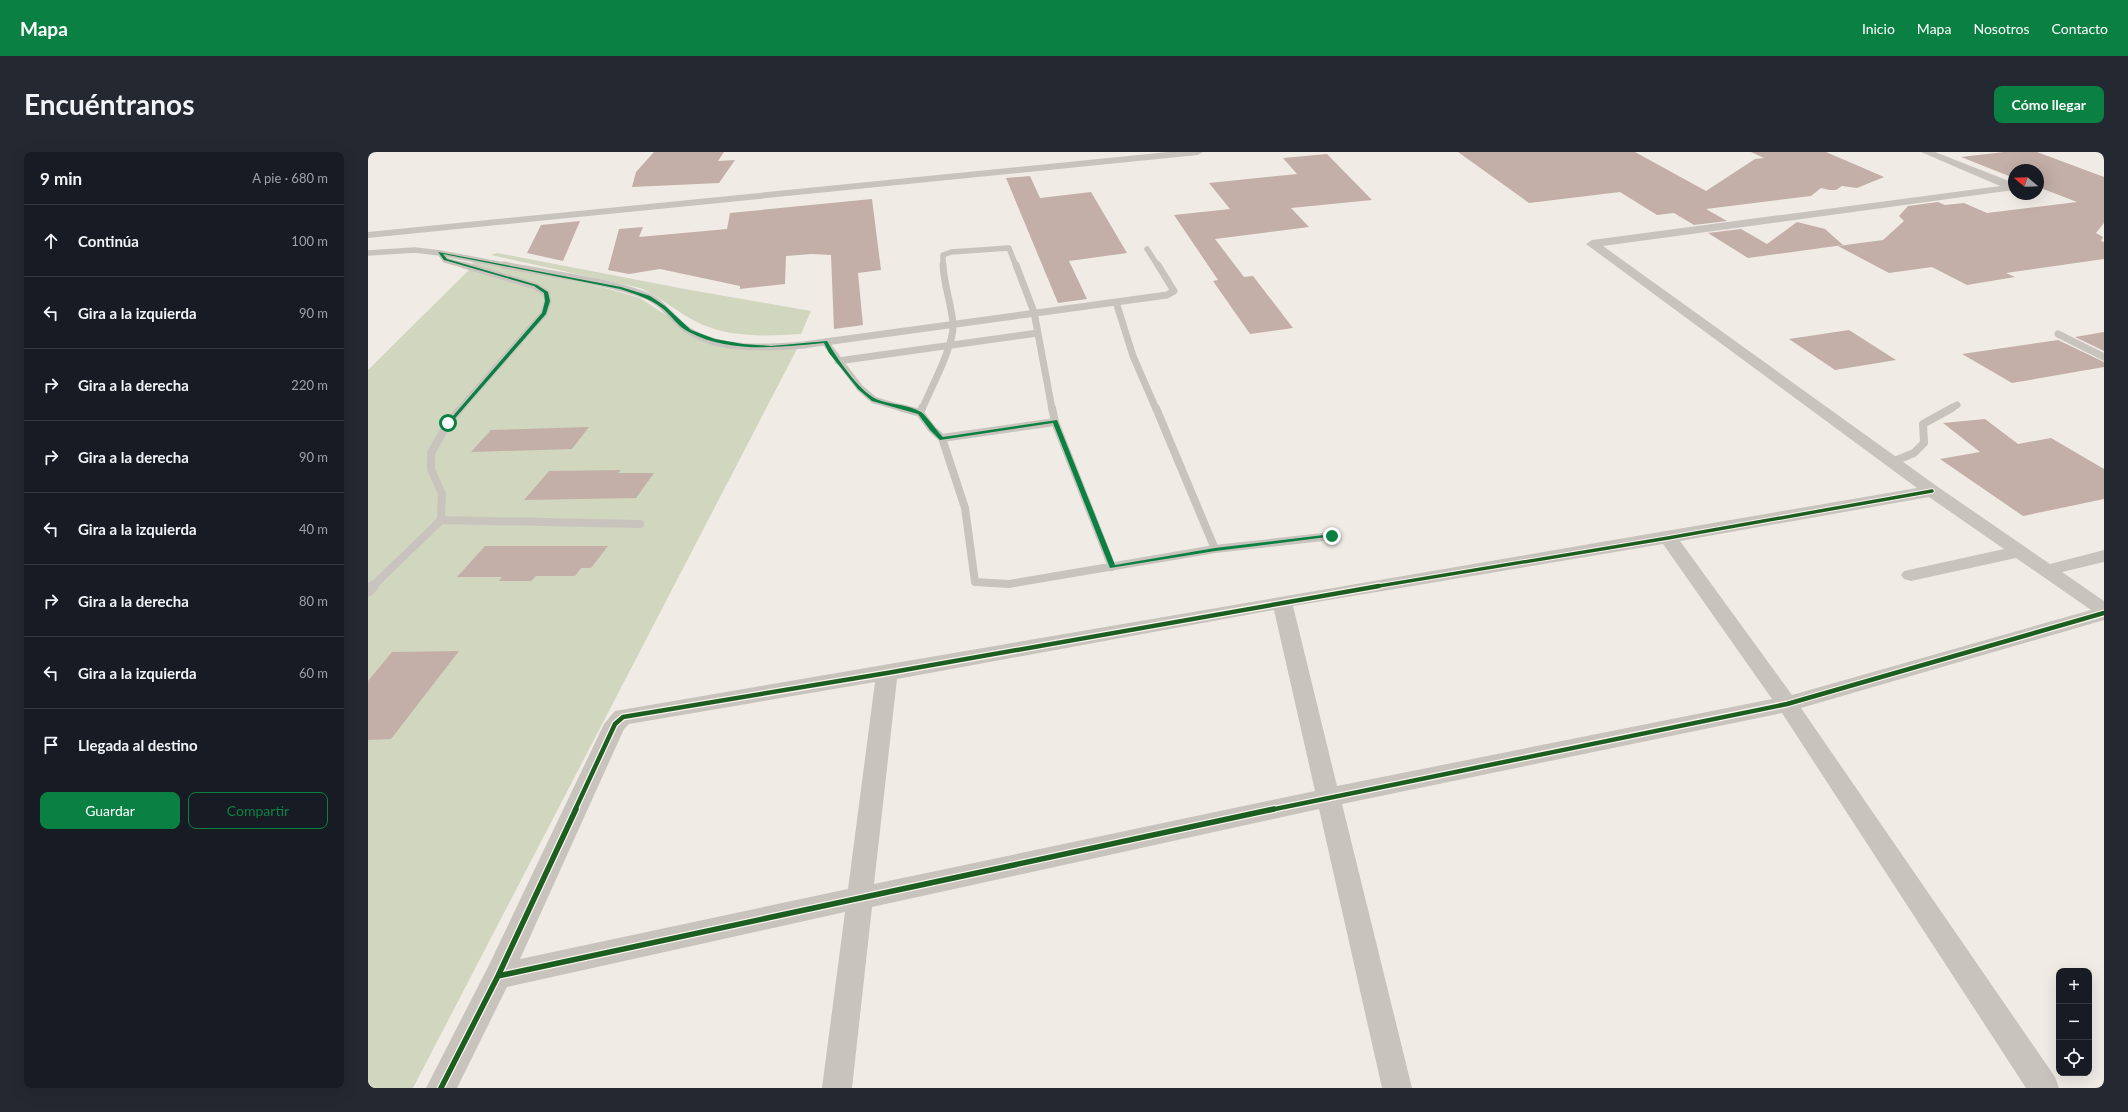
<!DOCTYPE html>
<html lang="es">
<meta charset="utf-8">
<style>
body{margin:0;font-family:Lato,sans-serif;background:#242831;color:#f1f3f6}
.controls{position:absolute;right:12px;bottom:12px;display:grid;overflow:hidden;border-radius:8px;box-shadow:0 4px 16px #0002}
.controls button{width:36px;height:36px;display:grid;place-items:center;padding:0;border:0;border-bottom:1px solid #363941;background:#171b24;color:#f1f3f6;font:20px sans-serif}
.compass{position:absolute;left:1640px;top:12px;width:36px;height:36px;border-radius:50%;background:#171b24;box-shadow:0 4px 16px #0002;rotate:289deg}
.stop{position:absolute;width:12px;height:12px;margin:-9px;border:3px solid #0b8043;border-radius:50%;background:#fff}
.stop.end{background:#0b8043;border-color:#fff;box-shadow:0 1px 4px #0008}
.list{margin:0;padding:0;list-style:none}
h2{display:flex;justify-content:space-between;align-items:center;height:52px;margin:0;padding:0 16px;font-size:17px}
h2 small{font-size:13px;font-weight:400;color:#9ea1a6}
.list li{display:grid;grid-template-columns:26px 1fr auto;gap:12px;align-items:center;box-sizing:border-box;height:72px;padding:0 16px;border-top:1px solid #363941}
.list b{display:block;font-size:15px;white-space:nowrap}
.list em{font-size:13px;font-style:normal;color:#9ea1a6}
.actions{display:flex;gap:8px;padding:12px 16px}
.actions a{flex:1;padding:9px 0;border:1px solid #0b8043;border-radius:8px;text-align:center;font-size:14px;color:#0b8043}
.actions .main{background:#0b8043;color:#fff}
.icon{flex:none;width:22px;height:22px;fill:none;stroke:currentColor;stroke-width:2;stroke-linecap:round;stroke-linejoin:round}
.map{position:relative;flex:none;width:1736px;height:936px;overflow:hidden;border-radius:8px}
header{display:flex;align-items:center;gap:24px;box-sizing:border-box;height:56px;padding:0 20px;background:#0b8043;color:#fff}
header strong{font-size:19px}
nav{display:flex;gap:22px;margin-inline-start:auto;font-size:14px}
.intro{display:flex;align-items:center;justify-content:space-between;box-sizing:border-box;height:96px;padding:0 24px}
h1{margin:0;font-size:28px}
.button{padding:10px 18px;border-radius:8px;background:#0b8043;color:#fff;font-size:14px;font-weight:700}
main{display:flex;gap:24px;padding:0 24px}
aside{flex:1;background:#171b24;border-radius:8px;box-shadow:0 4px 16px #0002}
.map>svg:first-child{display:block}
</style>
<header>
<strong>Mapa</strong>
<nav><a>Inicio</a><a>Mapa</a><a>Nosotros</a><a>Contacto</a></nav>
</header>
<div class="intro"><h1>Encuéntranos</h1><a class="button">Cómo llegar</a></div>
<main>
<aside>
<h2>9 min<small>A pie · 680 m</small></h2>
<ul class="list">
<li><svg class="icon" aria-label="ahead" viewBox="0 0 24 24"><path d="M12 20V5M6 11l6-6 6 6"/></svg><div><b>Continúa</b></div><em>100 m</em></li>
<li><svg class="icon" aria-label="left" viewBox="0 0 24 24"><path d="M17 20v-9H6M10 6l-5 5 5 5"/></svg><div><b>Gira a la izquierda</b></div><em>90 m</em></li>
<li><svg class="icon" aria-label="right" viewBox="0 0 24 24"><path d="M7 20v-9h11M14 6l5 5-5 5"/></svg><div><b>Gira a la derecha</b></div><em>220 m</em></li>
<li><svg class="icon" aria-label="right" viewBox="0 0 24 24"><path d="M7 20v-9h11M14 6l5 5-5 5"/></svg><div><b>Gira a la derecha</b></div><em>90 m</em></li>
<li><svg class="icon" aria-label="left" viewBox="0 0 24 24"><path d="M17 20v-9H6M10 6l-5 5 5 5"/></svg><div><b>Gira a la izquierda</b></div><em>40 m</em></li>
<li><svg class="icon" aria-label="right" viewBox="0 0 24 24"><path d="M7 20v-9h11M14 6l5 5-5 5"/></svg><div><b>Gira a la derecha</b></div><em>80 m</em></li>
<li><svg class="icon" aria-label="left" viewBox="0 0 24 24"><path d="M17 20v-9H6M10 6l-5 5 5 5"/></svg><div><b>Gira a la izquierda</b></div><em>60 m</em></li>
<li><svg class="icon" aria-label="arrive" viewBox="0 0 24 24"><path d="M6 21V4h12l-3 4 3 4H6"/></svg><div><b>Llegada al destino</b></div></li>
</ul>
<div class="actions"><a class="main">Guardar</a><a>Compartir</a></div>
</aside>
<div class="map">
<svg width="1736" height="936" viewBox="0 0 1736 936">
<rect width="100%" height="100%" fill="#f0ebe5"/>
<path fill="#d1d6bf" d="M129 101 322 138 443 159 433 182C400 184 364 186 333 172 311 162 293 145 272 136L123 103Z
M105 107 230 134 272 146 336 188 429 197 45 936H0V218L104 115Z"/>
<path fill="#c3afa7" d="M286 0H356L350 9 367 8 351 31 264 35 268 20Z
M1090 0H1267L1338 39 1387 7 1396 6 1383 0H1458L1516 25 1489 36 1474 34 1468 38H1462L1453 36 1443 44 1338 57 1359 69 1326 73 1306 61 1289 63 1252 40 1161 51Z
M1636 0H1669L1736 25V71L1728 81 1735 85 1733 89 1736 90V107L1638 121 1647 125 1599 133 1564 115 1521 121 1470 94 1515 88 1536 69 1531 64 1540 54 1570 50 1577 53 1596 51 1619 61 1709 50 1670 35V18H1646V26L1593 5Z
M959 2 1004 48 923 56 941 75 847 87 876 125 885 124 925 176 882 182 845 129 850 128 806 63 862 57 841 31 929 22 915 6Z
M662 24 672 46 723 40 759 101 701 109 719 147 690 151 638 26Z
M504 47 513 118 490 121 495 173 466 177 463 103 444 102 418 104 417 132 372 137V134L292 117 261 122 240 118 251 77 275 75 271 85 359 77 362 61Z
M212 69 195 109 159 101 173 73Z
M1429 70 1457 77 1475 93 1380 106 1340 81 1373 77 1399 92Z
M1481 178 1528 208 1467 218 1421 187Z
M1736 180V199L1707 185Z
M1690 188 1736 210V215L1644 231 1594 202Z
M1617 267 1650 292 1683 286 1736 317V347L1655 364 1572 307 1612 300 1575 271Z
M221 275 204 297 103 300 123 278Z
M253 318 250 321H286L268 346 156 348 181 319Z
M117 394H240L223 416H213L207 424H168L163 429H131L134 425H89Z
M91 499 23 587 0 588V529L24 500Z"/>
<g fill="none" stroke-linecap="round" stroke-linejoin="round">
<path stroke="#c9c3be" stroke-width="5.5" d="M779 97 790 114
M0 101 47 98 72 101 77 108 99 114
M72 101 141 114
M575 114V103L583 100 641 96 648 114"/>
<path stroke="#c9c3be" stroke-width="7" d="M136 113C180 122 235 128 276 143 295 149 305 169 321 179 353 199 400 196 435 193L799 143 806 139 790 113
M648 113 666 160 684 257
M748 150 765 204 788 257
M1690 182 1736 205
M457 190 492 236 506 248 537 257
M470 209 670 181
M92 257 176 161 180 149 178 141 167 134 96 113
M554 257C563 236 587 192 585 171 583 151 576 133 575 113
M1582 257 1589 253"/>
<path stroke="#c9c3be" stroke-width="8" d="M534 256 552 261 564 277 574 286 597 356 607 430 641 432 847 397 964 384
M684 256 687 270 744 415
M788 256 847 397
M552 261 554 256
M574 286 687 270
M1524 310 1546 301 1556 291 1555 272 1584 256
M73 368 272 372
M4 435 73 368 74 342 63 317V301L80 271 93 256"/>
<path stroke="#c9c3be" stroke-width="11" d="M0 439 5 434"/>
<path fill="#c9c3be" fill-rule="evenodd" d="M800 0H835L830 3 0 86V80Z
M1553 0H1567L1646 31V38L1235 94 1570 335 1682 412 1736 398V410L1694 420 1736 449V468L1433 556 1687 925 1691 936H1658L1414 561 974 652 1044 936H1014L951 657 504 755 484 936H454L477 760 139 835 89 936H58L120 815 236 572 247 559 1549 336 1218 92 1224 88 1632 34ZM1561 345 1636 397 1536 419 1533 423 1536 427 1543 429 1648 406 1723 458 1424 543 1312 389ZM1295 392 1404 547 969 634 925 454ZM906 458 947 639 506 732 529 527ZM507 530 480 737 152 807 256 577 261 572Z"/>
<defs>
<path id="cycleway-far2" d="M1005 435 1300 386 1564 339"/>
<path id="cycleway-far1" d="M207 658 247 572 255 565 519 521 1011 434
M902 658 1419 552 1736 461"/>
<path id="cycleway" d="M130 824 906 657
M73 936 130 824 208 657"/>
</defs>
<use href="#cycleway-far2" stroke="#fbf5ee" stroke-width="5.5"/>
<use href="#cycleway-far1" stroke="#fbf5ee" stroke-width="7"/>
<use href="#cycleway" stroke="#fbf5ee" stroke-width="8"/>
<use href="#cycleway-far2" stroke="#1b5e20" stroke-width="3.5"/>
<use href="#cycleway-far1" stroke="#1b5e20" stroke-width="4.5"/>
<use href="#cycleway" stroke="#1b5e20" stroke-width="5.5"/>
</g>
<path fill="#0b8043" d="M70 100 253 135 282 144 297 154 323 178 347 187 375 192 403 194 459 189C469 206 490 238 508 247 522 253 540 252 553 260 557 262 569 279 575 285L689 268 747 413 847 396 964 382 967 384 847 399 742 416 685 271 572 288 562 278 550 262 504 249 490 237 461 201 456 191C412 195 362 202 321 180 310 175 303 163 294 156 281 146 267 142 252 137L75 102 79 107 169 133 180 140 182 149 178 162 82 272H78L174 161 177 149 176 141 166 134 76 108Z"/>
</svg>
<div class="controls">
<button>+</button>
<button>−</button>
<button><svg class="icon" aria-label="locate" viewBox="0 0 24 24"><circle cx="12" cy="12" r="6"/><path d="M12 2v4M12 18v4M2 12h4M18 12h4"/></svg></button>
</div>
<svg class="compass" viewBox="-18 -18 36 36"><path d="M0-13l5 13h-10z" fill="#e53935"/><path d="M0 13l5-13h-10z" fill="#9ea1a6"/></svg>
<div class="stop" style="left:80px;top:271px"></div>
<div class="stop end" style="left:964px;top:384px"></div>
</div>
</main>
